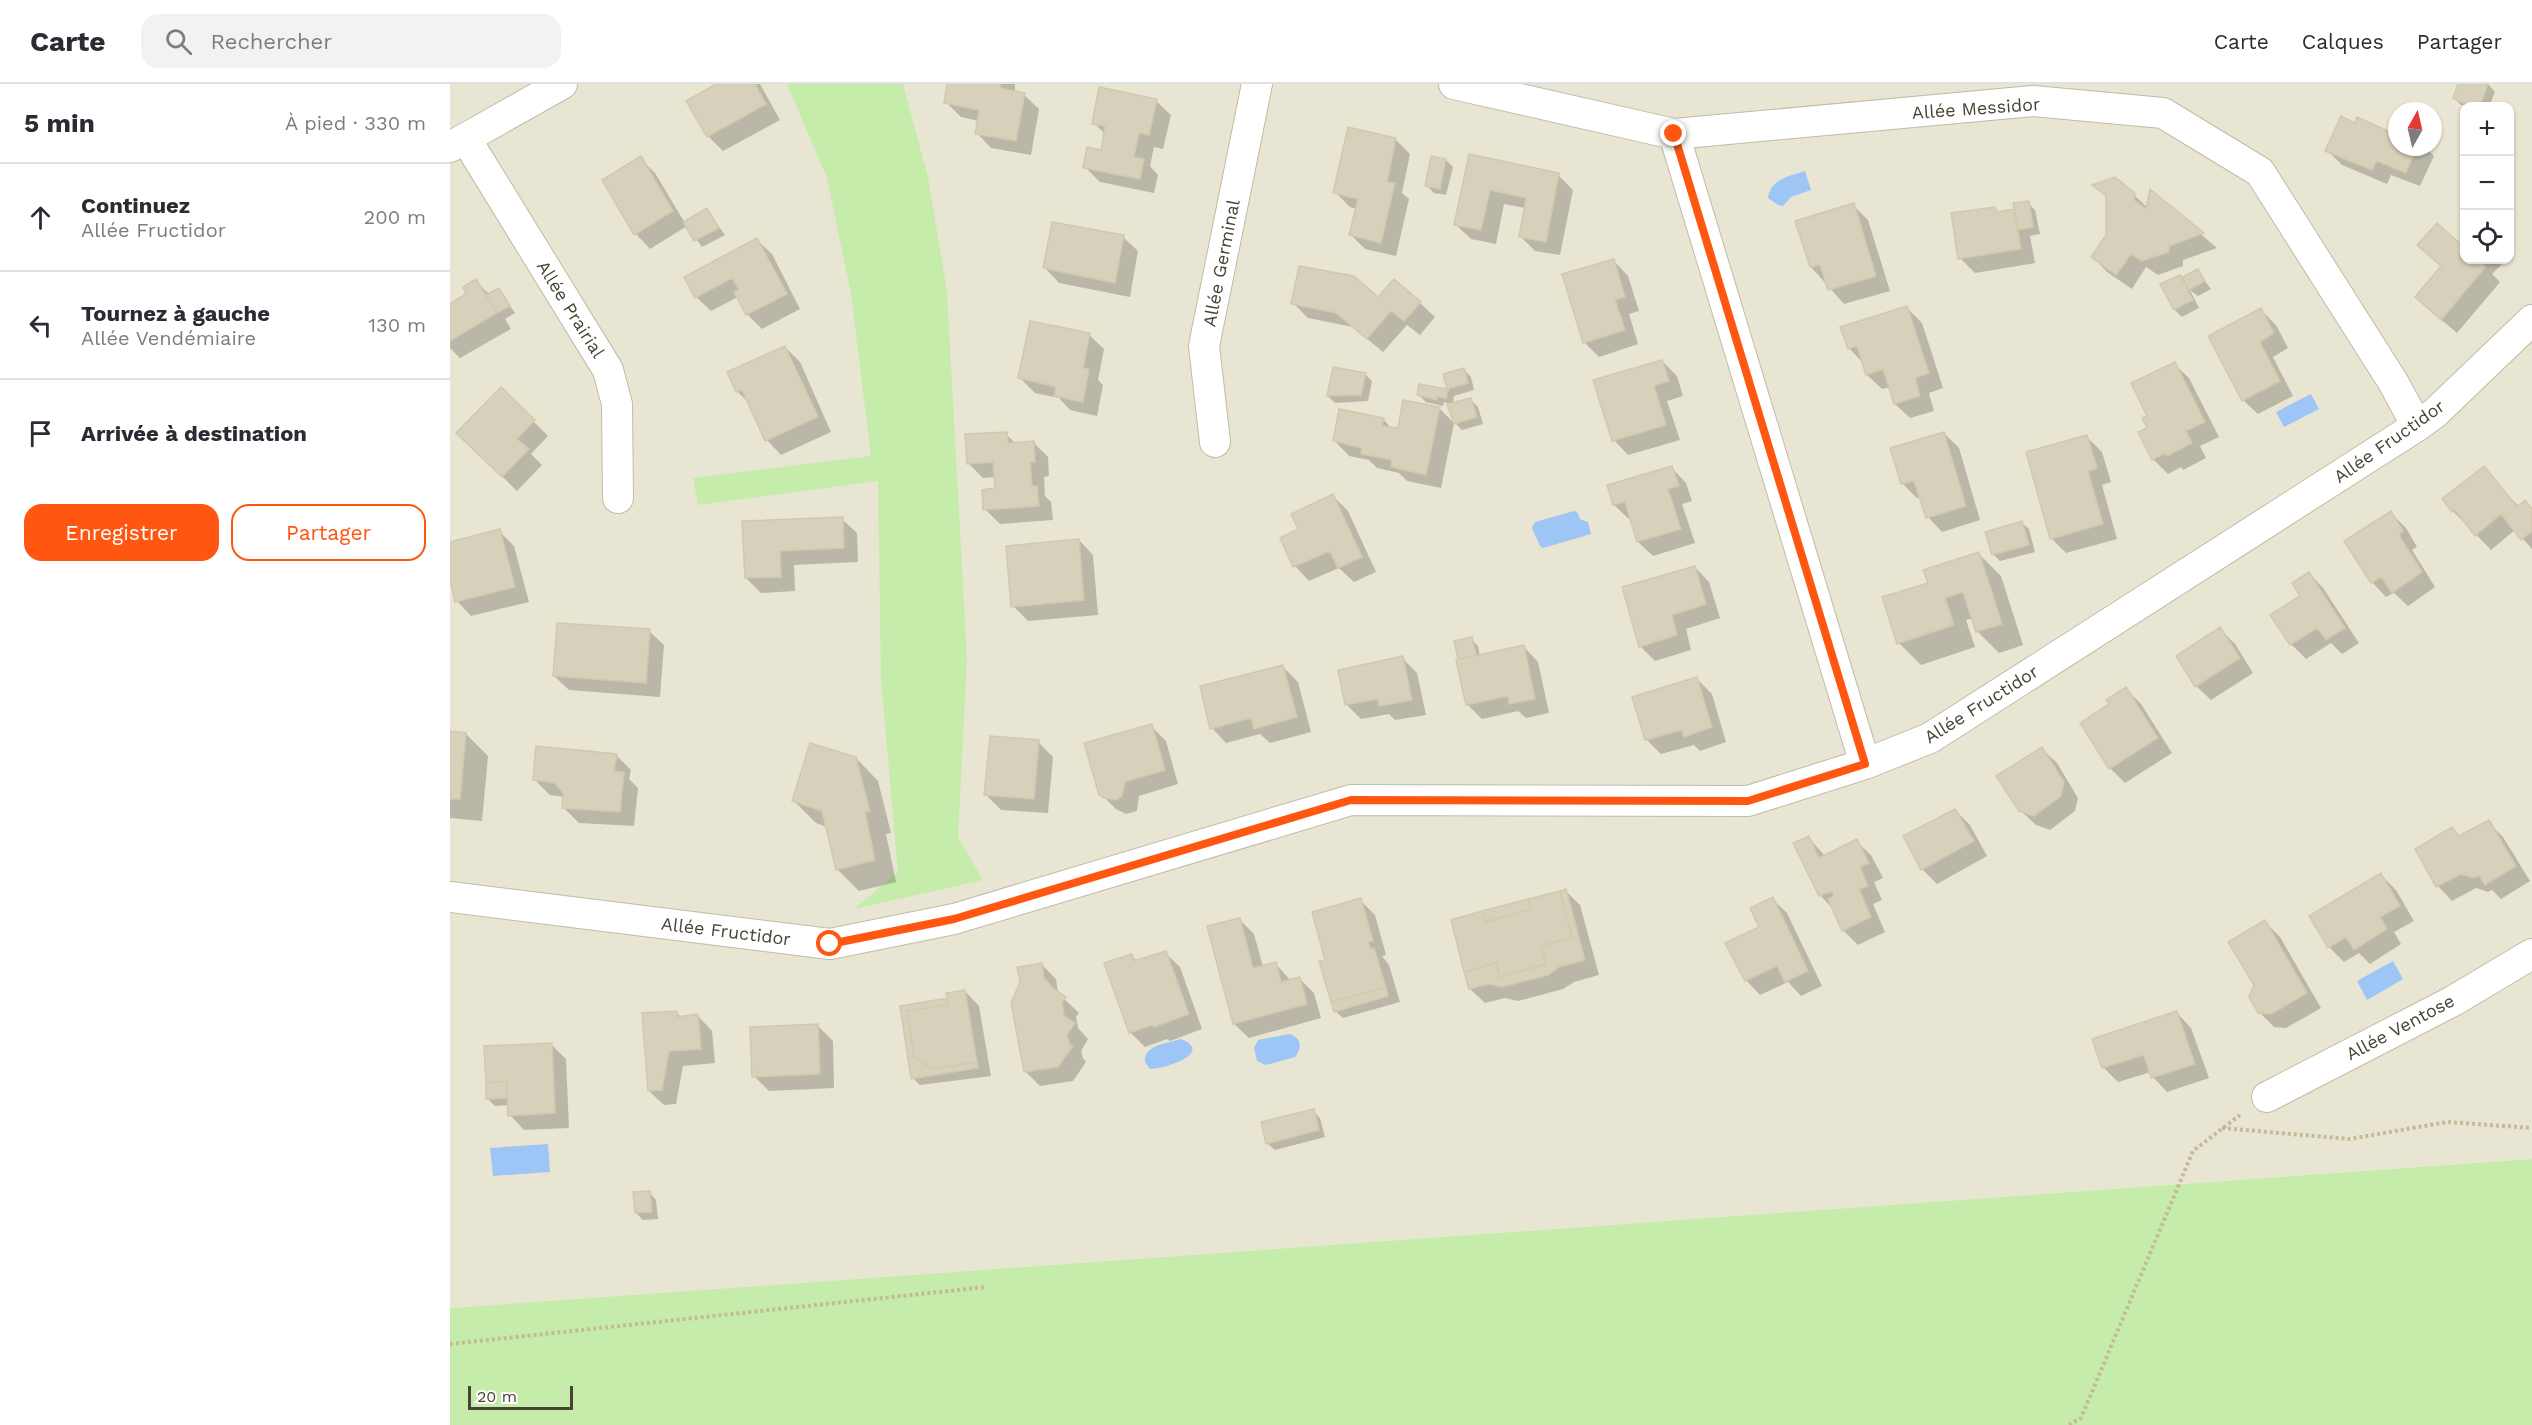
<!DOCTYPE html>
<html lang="fr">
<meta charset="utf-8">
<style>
body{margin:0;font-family:"Work Sans",sans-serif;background:#f2f2f3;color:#2b2b33}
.controls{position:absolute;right:18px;top:18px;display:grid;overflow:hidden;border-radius:12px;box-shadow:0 2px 4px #0004}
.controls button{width:54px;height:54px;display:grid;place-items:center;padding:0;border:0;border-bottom:2px solid #e1e1e2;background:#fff;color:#2b2b33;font:30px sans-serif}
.compass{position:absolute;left:1938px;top:18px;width:54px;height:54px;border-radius:50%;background:#fff;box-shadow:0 2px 4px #0004;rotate:8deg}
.scale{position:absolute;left:18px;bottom:15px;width:105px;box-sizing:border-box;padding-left:6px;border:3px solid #484334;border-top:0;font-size:16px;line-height:21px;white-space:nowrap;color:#484334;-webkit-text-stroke:4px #fff;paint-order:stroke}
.stop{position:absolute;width:18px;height:18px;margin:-14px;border:4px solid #ff5712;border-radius:50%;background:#fff}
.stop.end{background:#ff5712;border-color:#fff;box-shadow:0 2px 6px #0008}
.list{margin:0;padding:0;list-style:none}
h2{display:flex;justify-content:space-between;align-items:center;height:78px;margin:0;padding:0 24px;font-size:26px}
h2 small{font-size:20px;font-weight:400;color:#7c7c81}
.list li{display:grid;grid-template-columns:39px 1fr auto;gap:18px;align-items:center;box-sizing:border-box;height:108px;padding:0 24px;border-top:2px solid #e1e1e2}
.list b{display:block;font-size:22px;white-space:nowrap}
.list p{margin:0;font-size:20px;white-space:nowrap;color:#7c7c81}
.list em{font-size:20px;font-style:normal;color:#7c7c81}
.actions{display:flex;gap:12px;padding:18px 24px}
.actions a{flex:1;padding:14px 0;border:2px solid #ff5712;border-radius:18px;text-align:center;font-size:21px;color:#ff5712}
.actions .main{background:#ff5712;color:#fff}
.icon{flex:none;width:33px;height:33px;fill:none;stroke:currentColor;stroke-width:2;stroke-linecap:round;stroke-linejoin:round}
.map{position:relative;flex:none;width:2082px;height:1341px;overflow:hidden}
header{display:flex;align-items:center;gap:36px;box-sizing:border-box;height:84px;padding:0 30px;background:#fff;border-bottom:2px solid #e1e1e2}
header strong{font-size:28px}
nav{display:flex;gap:33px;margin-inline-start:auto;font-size:21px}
.search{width:420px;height:54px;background:#f2f2f3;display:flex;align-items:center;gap:15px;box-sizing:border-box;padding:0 21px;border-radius:18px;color:#7c7c81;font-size:22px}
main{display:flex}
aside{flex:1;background:#fff}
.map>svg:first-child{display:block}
</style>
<header>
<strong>Carte</strong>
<div class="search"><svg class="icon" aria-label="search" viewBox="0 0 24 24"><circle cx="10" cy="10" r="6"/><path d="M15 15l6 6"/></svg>Rechercher</div>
<nav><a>Carte</a><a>Calques</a><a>Partager</a></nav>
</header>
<main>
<aside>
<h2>5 min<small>À pied · 330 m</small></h2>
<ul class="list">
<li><svg class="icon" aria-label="ahead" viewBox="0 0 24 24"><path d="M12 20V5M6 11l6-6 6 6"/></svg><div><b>Continuez</b><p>Allée Fructidor</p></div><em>200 m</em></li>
<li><svg class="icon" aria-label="left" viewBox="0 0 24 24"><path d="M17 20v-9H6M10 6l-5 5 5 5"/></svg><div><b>Tournez à gauche</b><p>Allée Vendémiaire</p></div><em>130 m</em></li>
<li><svg class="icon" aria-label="arrive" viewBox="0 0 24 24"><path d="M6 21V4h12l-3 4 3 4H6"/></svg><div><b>Arrivée à destination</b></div></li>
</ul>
<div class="actions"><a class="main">Enregistrer</a><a>Partager</a></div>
</aside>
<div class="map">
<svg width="2082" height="1341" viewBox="0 0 2082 1341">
<rect width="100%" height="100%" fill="#f4f2e6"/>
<path fill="#e9e5d3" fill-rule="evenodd" d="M0 0H2082V1075L0 1224ZM2014 22H2060V176H2014ZM1947 27H1983V63H1947Z"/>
<path fill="#c5ecab" d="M337 0H453L478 93 497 207 517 575 508 753 533 796 404 825 448 788 431 596 428 397 248 421 243 394 421 372 401 210 377 94Z
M2082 1075V1341H0V1224Z"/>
<path fill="#9dc5f6" d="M1355 87 1361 106 1341 113 1333 122 1328 121 1318 114C1320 95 1340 92 1355 87Z
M1861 310 1869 325 1834 343 1826 328Z
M1124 427 1127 428 1130 435 1138 438 1141 450 1093 464 1090 462 1082 444 1085 438Z
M1943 877 1953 895 1917 916 1907 897Z
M839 950C851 953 853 963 845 973L816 981 807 977 804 964 808 956Z
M731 955C765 969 714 985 700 985L695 978C693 961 718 959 731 955Z
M98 1060 100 1088 43 1092 40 1064Z"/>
<path fill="#0003" d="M269 0H310L330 36 273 67 258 52Z
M499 0H565V9L574 11 589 25 581 71 541 64 527 49 529 37 511 33 496 18Z
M2010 0H2038L2045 8 2039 22 2011 21 2004 14Z
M706 17 721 31 713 65 704 63 700 82 708 91 704 109 650 98 635 83 652 68 655 50 644 39Z
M1906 41 1947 53V63H1975L1984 72 1970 102 1941 91 1937 100 1892 81 1877 66Z
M900 45 946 56 960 70 952 109 959 115 946 172 915 165 901 151 907 125 900 123 885 108Z
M1021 72 1108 91 1123 106 1110 171 1085 167 1070 152 1076 124 1054 120 1046 160 1021 155 1006 141Z
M190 74 205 89 235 139 257 126 275 151 252 163 237 142 200 165 186 150 154 97Z
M996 76 1003 83 996 111 984 109 977 102Z
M1645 102 1684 111 1698 124 1701 108 1767 164 1733 176V182L1708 191 1696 183 1682 205 1657 188 1643 173 1657 152 1658 115Z
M1578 119 1585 126 1590 150 1580 152 1585 179 1525 189 1510 174 1545 124 1549 129 1566 126Z
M1403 121 1418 136 1440 207 1394 220 1361 183Z
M1987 142 2014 165V176L2055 177 2042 190 2050 198 2007 249 1982 228 1992 183Z
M673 153 688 167 680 213 609 199 595 184Z
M307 156 322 170 350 225 312 245 297 230 288 213 261 227 246 213Z
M1164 177 1178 192 1189 227 1179 230 1188 260 1149 273 1134 258Z
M1747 187 1761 205 1748 212 1740 206 1749 224 1732 233 1725 226 1713 201Z
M26 197 40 211 49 206 65 229 55 235 61 245 10 274 0 264V222L18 210Z
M928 215 970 219 985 233 970 251 957 241 933 268 903 243 858 234 843 219Z
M1457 224 1472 239 1493 304 1479 309 1484 327 1460 334 1445 320 1440 303 1432 305 1417 291 1414 280 1399 264Z
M1811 226 1826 241 1838 264 1823 273 1843 312 1808 330 1793 316Z
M639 251 654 265 648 296 653 301 647 332 620 326 609 314 585 309 570 294Z
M335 263 350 278 381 348 331 371 317 356 300 320 287 307Z
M1212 277 1227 292 1233 312 1217 317 1230 356 1178 371 1164 356Z
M1724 280 1739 294 1769 353 1750 362 1756 374 1733 386 1731 383 1718 390 1703 375 1699 333Z
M884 285 915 290 922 297 918 317 885 319 878 312Z
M1014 286 1021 293 1024 306 1004 312 1003 320 1021 316 1028 323 1033 340 1012 346 1005 339 999 319 994 318 993 322 976 318 969 311 971 301 999 307 995 291Z
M51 305 98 352 81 370 92 381 67 407 8 349Z
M989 324 1004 339 991 404 957 397 949 389 927 384 919 376 899 372 885 357 933 335 942 345 949 346Z
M1494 349 1509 364 1530 436 1492 448 1478 433 1471 413 1467 414 1452 399Z
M556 350 566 360 583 358 598 373 599 392 594 393 595 412 601 418 603 436 550 440 535 425 546 406V393L533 394 518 379Z
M1637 353 1652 368 1661 398 1652 401 1667 455 1616 469 1602 455Z
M1222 384 1236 399 1242 417 1232 420 1245 459 1203 472 1188 458 1182 435H1179L1164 421Z
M2034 384 2069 423 2082 425V465L2065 446 2041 466 2003 427Z
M883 412 898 427 926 488 904 498 889 484 859 497 845 482 850 445Z
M1941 429 1956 444 1967 463 1962 466 1985 503 1958 522 1944 509 1936 513 1922 498Z
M392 435 407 449 408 478 344 481 345 507 311 509 296 494 294 438Z
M1571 438 1579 445 1585 468 1550 477 1543 470Z
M49 447 64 462 79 518 21 532 7 517 0 490V459Z
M629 456 643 471 648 531 578 537 563 522Z
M1529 470 1551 492 1573 561 1549 569 1527 547 1523 534 1516 536 1525 563 1471 581 1449 559 1480 500Z
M1245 483 1259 498 1270 534 1236 545 1241 566 1205 577 1190 562Z
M1859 489 1873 504 1909 559 1892 570 1881 559 1856 575 1841 560 1822 532 1852 512Z
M1770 545 1785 560 1803 589 1761 616 1746 602Z
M199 547 214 561 210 613 119 606 104 592Z
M1021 555 1028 562 1030 572 1074 563 1088 578 1099 629 1076 634 1068 627 1032 635 1017 620 1006 558Z
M952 574 967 589 976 631 945 636 939 630 911 635 896 620Z
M833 583 848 598 861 648 820 659 810 650 776 659 762 644Z
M1247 595 1262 610 1276 658 1250 667 1244 661 1211 670 1196 655Z
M1676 605 1691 620 1722 669 1675 699 1660 684Z
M701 642 716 657 728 700 689 712 687 727 676 730 666 725 651 710Z
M0 649 16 650 38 672 32 737 0 734Z
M588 658 603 673 598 729 551 726 536 711Z
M1592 665 1607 679 1628 714 1625 727 1600 746 1586 741 1570 726Z
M166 671 181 686 179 695 188 704 184 742 129 739 114 724V713L100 711 85 696Z
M406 674 428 697 441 749 436 750 446 798 409 807 387 785 377 743 366 739 344 717Z
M1505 726 1520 741 1537 772 1487 800 1472 785 1455 753Z
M2038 738 2053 753 2080 797 2051 815 2042 806 2038 808 2026 804 2002 817 1988 802 1967 766 2002 745 2010 753Z
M1358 753 1375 772 1406 757 1421 771 1433 794 1424 798 1432 816 1423 820 1435 848 1408 861 1393 846 1384 826 1370 811Z
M1931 791 1946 806 1964 837 1944 848 1951 860 1920 880 1909 869 1894 878 1879 863Z
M1116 807 1130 821 1149 891 1124 898 1113 905 1068 917 1055 914 1035 919 1020 905Z
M1322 815 1337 829 1372 902 1351 912 1338 898 1310 911 1296 896Z
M910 816 925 831 936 871 932 872 939 881 950 918 893 934 885 927 877 877Z
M789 835 804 850 813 883 825 879 841 897 849 894 864 909 871 934 799 954 784 940Z
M1815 838 1830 853 1871 924 1836 944 1824 943 1809 928 1805 901Z
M715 869 730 883 752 945 720 957 717 955 695 963 680 948 681 871 688 878Z
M591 880 606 895 608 909 629 929 626 933 628 944 638 955 631 967 633 974 636 978 623 997 590 1002 575 987Z
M515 907 529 922 541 992 470 1001 463 994 498 915Z
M226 928 232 934 248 932 262 947 265 979 233 982 226 1020 214 1021 199 1007Z
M1727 929 1741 944 1759 994 1717 1008 1703 993 1701 988 1668 998 1654 984 1644 956Z
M368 942 383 957 384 1004 319 1007 304 992Z
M101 960 116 975 119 1044 74 1046 60 1031 59 1021 45 1022 38 1015 36 963Z
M863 1027 870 1034 875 1053 825 1066 817 1059Z
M199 1108 206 1116 208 1135 193 1136 186 1129Z"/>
<path fill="#d7d0ba" stroke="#d2c9ad" stroke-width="1.5" d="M266 0H305L316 20 257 53 236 17Z
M497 0H550V4L575 9 566 57 525 50 529 26 494 19Z
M2008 0H2038L2030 22H2020L2003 14Z
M649 3 707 15 699 51 689 49 684 73 694 75 690 95 633 84 637 63 651 66 655 42 642 40Z
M1891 32 1905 39 1907 33 1947 51V63H1967L1956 89 1927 77 1922 86 1875 67Z
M898 43 946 54 937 98 945 99 931 159 899 151 908 115 883 109Z
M1019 70 1109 89 1096 158 1069 153 1076 114 1040 106 1031 146 1004 141Z
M191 72 223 127 184 151 152 96Z
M981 72 996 75 990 105 975 102Z
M1665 93 1685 109 1684 116 1696 125 1700 105 1754 149 1719 162V168L1692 177 1681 170 1666 191 1641 173 1656 151V112L1642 101Z
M1579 117 1583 143 1568 146 1563 119Z
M1404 119 1426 192 1378 206 1370 181 1360 183 1345 137Z
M1545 123 1546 128 1564 125 1571 165 1508 175 1501 129Z
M257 124 269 144 244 157 233 138Z
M602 138 674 151 665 199 593 184Z
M1987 139 2014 163V176H2029L2036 182 1991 236 1965 213 1991 182 1967 161Z
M307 154 337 210 296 231 284 208 289 206 282 194 245 214 234 193Z
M1164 175 1175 213 1165 216 1175 246 1133 259 1112 190Z
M849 182 904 192 928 213 944 195 971 218 954 237 941 227 917 255 886 229 841 220Z
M1748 185 1755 197 1739 206 1732 193Z
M1730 191 1743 216 1724 226 1710 200Z
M26 195 47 229 0 257V220L16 210 13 203Z
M49 204 60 222 47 229 36 211Z
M1457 222 1479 289 1465 294 1470 312 1444 320 1433 285 1416 291 1407 262 1398 265 1390 243Z
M1811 224 1824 249 1810 258 1830 297 1792 317 1758 252Z
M580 237 640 249 633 284 639 285 633 318 604 312 606 303 568 294Z
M335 262 368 333 315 357 292 306 286 308 277 288Z
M1212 276 1219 297 1204 302 1216 341 1162 357 1143 296Z
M1725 278 1755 338 1736 347 1742 359 1717 372 1715 369 1702 376 1688 348 1697 344 1692 334 1697 332 1681 299Z
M883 283 916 289 911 311 877 312Z
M1014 284 1018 299 997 305 993 290Z
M969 300 998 305 996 315 987 312V316L967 311Z
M51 303 85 336 67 355 79 365 52 393 6 349Z
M1021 314 1027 333 1004 340 997 320Z
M953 316 990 323 976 391 941 383 942 376 911 370 912 364 883 357 889 325 934 334 932 342 948 344Z
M557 348 558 359 584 357 585 378H580L582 402H587L589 422 533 426 532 406 545 404 543 378 517 380 515 350Z
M1494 348 1516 422 1476 434 1464 397 1451 400 1440 364Z
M1637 351 1647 384 1638 387 1653 440 1600 455 1576 368Z
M1222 382 1229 402 1218 405 1231 445 1187 458 1175 418 1163 421 1157 401Z
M2034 382 2067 423 2075 416 2082 425V447L2071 456 2051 430 2025 452 2005 426 2002 428 1992 415Z
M883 410 912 473 888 484 880 467 843 483 830 454 848 445 841 430Z
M1941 427 1953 447 1949 451 1972 488 1942 509 1931 493 1921 499 1894 457Z
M393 433 394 464 330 467 331 493 295 494 292 437Z
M1572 437 1579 461 1542 471 1535 448Z
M50 445 65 503 5 518 0 496V458Z
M629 455 634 516 561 523 556 462Z
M1529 468 1552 540 1526 548 1513 508 1495 514 1504 541 1447 560 1432 513 1478 499 1473 486Z
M1245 482 1256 520 1222 531 1227 551 1189 563 1172 503Z
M1859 488 1895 544 1876 556 1867 544 1840 561 1820 531 1850 512 1842 499Z
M107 539 200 545 196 599 103 592Z
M1770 543 1790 574 1745 603 1726 572Z
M1022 553 1026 571 1008 575 1004 557Z
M1074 561 1085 615 1059 620 1058 612 1016 621 1006 576Z
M953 572 962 616 929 622 928 615 895 621 888 586Z
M833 581 847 633 804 645 801 634 760 645 750 602Z
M1247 593 1262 643 1234 653 1232 646 1195 656 1182 613Z
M1676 603 1708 654 1659 685 1630 639 1659 620 1656 616Z
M702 640 715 686 675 698 672 712 667 716 654 714 649 711 634 659Z
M0 647 16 649 10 715H0Z
M540 652 589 656 584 715 534 711Z
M360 659 406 673 420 728H415L425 776 386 786 372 727 342 717Z
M86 662 167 670 164 687 174 688 170 728 112 724 113 709 105 699 83 696Z
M1592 663 1614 698 1611 712 1584 732 1569 727 1546 692Z
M1505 725 1524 757 1471 786 1453 752Z
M2039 736 2066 782 2035 801 2029 791 2023 794 2011 790 1986 803 1965 765 2002 743 2009 752Z
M1359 752 1369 774 1407 755 1419 779 1410 783 1418 802 1409 805 1421 833 1392 847 1378 815 1384 812 1382 807 1369 812 1343 759Z
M1931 789 1950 822 1930 833 1937 845 1904 866 1896 853 1878 864 1859 832Z
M1116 805 1135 876 1109 883 1098 891 1052 903 1039 900 1019 905 1014 888 1046 879 1050 893 1096 880 1091 862 1122 853 1110 807Z
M1110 807 1122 853 1091 862 1096 880 1050 893 1046 879 1014 888 1001 836 1032 827 1035 838 1081 825 1078 815Z
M1323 813 1358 887 1335 898 1327 882 1295 897 1275 859 1309 843 1300 824Z
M911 814 923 857 918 858 921 865 924 864 936 903 881 918 869 877 875 876 862 828Z
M1078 815 1081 825 1035 838 1032 827Z
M790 834 803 884 826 878 831 898 850 893 857 920 783 940 757 842Z
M1815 836 1857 909 1821 930 1808 929 1799 913 1804 901 1778 858Z
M716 867 739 930 704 943 702 941 679 949 654 879 682 870 684 877Z
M592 879 594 893 603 904 616 913 612 918 614 932 625 939 617 951 619 959 623 962 608 983 574 988 561 919 570 898 567 883Z
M936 903 938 912 884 928 881 918Z
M515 906 527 978 482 985 464 972 457 927 498 921 496 909Z
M497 914 498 921 457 927 464 972 482 985 527 978 528 984 461 995 450 922Z
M227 927V933L248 930 251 965 219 967 212 1006 198 1007 192 929Z
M1727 927 1745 980 1701 994 1694 971 1652 984 1642 955Z
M368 940 370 990 302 993 300 943Z
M102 959 105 1029 58 1032 57 997 36 999 34 962Z
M57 997V1014L36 1015V999Z
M864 1025 869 1046 816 1060 811 1038Z
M200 1107 202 1128 185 1129 183 1108Z"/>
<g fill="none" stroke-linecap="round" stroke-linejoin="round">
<defs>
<path id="minor" d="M1004 0 1224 50 1583 17 1713 29 1810 88 1943 298 1967 342
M1224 50 1415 680
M16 55 158 286 167 320 168 414
M0 63 112 0
M765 358 754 262 807 0
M0 813 380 860 504 835 901 716 1298 717 1415 680 1480 654 1967 342 1985 329 2082 236
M1817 1013 2003 917 2082 870"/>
</defs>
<use href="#minor" stroke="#c1bba7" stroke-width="32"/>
<path stroke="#c4ba97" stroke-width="4" stroke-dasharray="3 3" stroke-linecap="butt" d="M1772 1044 1899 1055 1998 1038 2082 1044
M0 1260 536 1203
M1619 1341 1631 1334 1743 1067 1790 1031"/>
<use href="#minor" stroke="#fff" stroke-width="30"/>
</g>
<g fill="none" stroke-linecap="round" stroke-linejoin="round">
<path stroke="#ff5712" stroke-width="8" d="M380 860 504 835 901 716 1298 717 1415 680 1224 50"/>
</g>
<g text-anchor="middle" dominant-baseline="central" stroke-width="5" stroke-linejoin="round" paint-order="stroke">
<g font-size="18" fill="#484334" stroke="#fff">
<text transform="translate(1526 24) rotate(-4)">Allée Messidor</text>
<text transform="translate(771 179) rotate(-79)">Allée Germinal</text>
<text transform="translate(121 225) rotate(58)">Allée Prairial</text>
<text transform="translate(1939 357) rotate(-35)">Allée Fructidor</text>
<text transform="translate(1531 620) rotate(-32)">Allée Fructidor</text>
<text transform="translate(276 847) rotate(7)">Allée Fructidor</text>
<text transform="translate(1950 943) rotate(-28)">Allée Ventose</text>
</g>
</g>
</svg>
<div class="controls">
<button>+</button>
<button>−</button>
<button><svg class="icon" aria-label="locate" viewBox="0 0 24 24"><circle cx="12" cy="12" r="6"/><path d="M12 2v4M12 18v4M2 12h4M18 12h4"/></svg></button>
</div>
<svg class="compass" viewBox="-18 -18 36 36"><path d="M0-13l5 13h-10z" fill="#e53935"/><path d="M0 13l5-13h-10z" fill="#7c7c81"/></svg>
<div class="scale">20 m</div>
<div class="stop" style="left:380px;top:860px"></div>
<div class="stop end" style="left:1224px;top:50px"></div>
</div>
</main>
